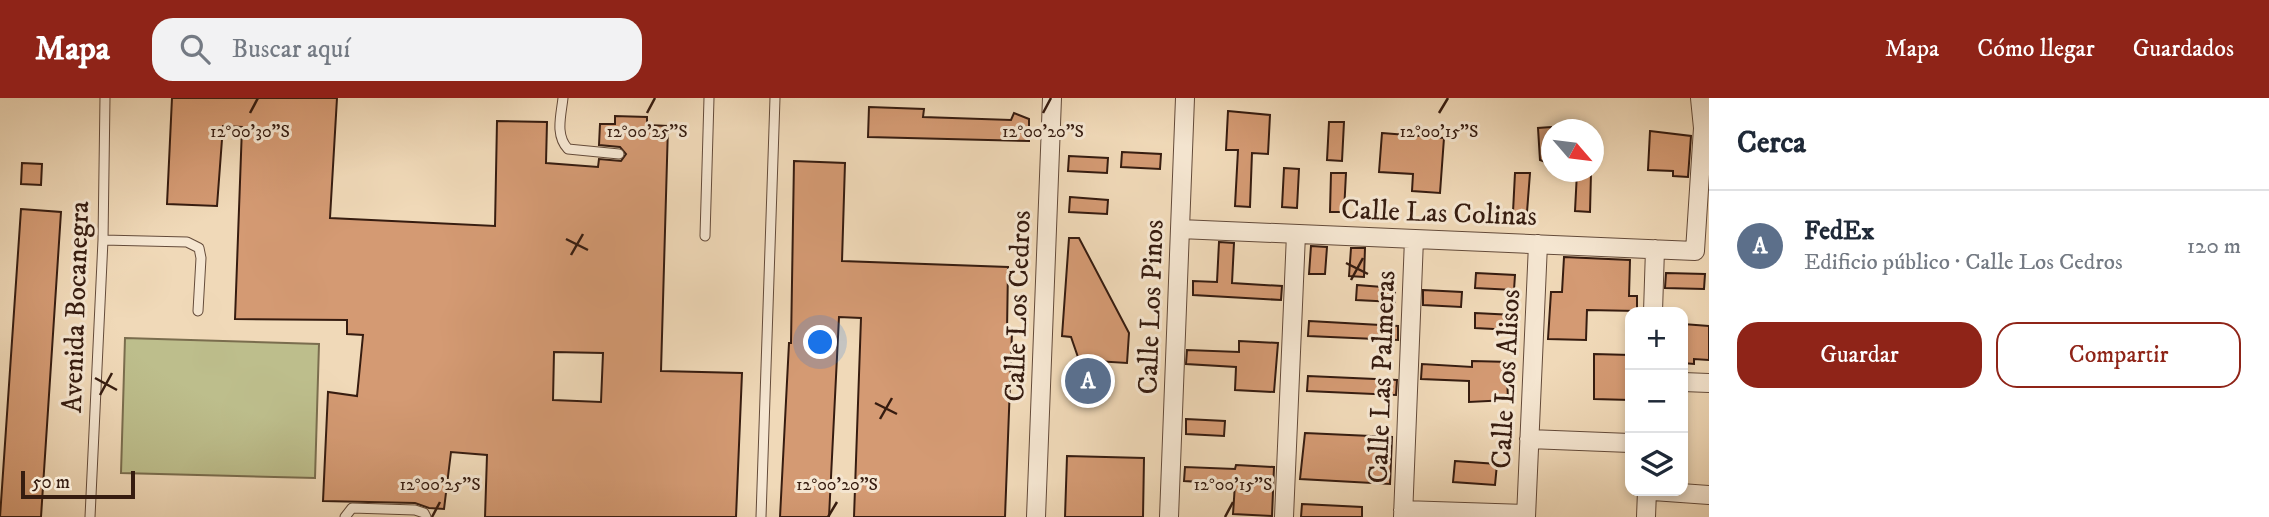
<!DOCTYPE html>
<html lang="es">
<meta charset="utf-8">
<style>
body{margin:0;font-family:"IM FELL DW Pica",serif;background:#f2f2f3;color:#1f2937}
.controls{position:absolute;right:21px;bottom:21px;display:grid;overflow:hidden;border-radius:14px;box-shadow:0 4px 10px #0003}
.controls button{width:63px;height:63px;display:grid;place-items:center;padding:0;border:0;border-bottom:2px solid #e0e1e3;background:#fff;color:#1f2937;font:35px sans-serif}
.compass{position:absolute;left:1541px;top:21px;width:63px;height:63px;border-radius:50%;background:#fff;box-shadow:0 4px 10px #0003;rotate:118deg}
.scale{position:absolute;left:21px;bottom:18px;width:114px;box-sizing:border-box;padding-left:7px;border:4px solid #361c10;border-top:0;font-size:19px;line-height:24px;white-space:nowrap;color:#361c10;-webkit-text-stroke:5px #f5e6d1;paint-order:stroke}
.you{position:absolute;left:821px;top:245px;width:24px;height:24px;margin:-18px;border:5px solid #fff;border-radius:50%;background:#1a73e8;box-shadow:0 0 0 10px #1a73e833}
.badge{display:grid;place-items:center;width:46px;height:46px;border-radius:50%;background:#8f2418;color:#fff;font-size:23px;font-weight:700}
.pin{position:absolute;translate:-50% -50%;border:4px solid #fff;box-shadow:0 2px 7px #0006}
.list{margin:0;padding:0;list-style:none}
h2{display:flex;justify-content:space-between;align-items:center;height:91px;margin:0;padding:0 28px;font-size:30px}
h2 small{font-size:23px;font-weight:400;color:#747a83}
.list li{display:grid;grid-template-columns:46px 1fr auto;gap:21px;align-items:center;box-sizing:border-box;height:112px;padding:0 28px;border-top:2px solid #e0e1e3}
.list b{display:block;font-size:26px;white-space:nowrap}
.list p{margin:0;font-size:23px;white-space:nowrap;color:#747a83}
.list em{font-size:23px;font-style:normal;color:#747a83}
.actions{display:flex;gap:14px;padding:21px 28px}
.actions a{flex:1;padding:16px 0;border:2px solid #8f2418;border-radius:21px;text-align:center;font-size:24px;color:#8f2418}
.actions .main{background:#8f2418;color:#fff}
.icon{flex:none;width:38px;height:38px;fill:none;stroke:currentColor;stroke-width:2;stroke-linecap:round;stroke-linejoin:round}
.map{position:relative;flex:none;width:1709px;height:419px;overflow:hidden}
header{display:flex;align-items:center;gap:42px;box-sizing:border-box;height:98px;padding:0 35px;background:#8f2418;color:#fff}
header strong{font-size:33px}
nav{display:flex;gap:38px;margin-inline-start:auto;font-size:24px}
.search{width:490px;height:63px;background:#f2f2f3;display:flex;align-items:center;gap:18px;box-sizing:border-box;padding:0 24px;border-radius:21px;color:#747a83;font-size:26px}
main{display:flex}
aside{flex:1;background:#fff}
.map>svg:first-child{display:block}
</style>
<header>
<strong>Mapa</strong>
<div class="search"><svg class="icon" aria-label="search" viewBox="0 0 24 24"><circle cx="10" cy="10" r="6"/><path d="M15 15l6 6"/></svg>Buscar aquí</div>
<nav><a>Mapa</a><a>Cómo llegar</a><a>Guardados</a></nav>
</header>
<main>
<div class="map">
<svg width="1709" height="419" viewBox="0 0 1709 419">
<rect width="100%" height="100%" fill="#f0d9b8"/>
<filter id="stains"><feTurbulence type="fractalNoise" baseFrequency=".00286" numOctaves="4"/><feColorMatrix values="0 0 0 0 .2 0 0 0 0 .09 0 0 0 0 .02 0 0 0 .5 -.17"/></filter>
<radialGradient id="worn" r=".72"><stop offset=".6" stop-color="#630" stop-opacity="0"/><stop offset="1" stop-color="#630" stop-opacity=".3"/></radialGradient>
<path fill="#bdbe8c" stroke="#7a6d4e" stroke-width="2" d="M125 240 319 246 315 380 121 375Z"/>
<path fill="#d49a73" stroke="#361c10" stroke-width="2" fill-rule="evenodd" d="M172 0H337L330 120 495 128 497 23 547 24 546 65 598 69 599 61 621 63 626 56 620 49 599 47 600 26H615V18L647 19V27L668 28 661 273 742 275 736 419H485L487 357 451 354 444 411 429 410 415 405 323 403 328 294 357 298 363 237 347 236V222L235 221 242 29 223 28 217 108 167 106ZM554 254 603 255 601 304 553 302Z
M869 9 924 11 923 19 1011 22 1014 15 1029 21V43L868 39Z
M1228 13 1270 17 1268 56 1252 55 1250 109 1235 108 1238 52H1226Z
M1329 24H1344L1342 63 1327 62Z
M1551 29V66L1540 62 1538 30Z
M1650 33 1691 38 1688 79 1673 78V73L1648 72Z
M1382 35 1444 40 1440 95 1412 93 1413 76 1379 74Z
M1122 54 1161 56 1160 71 1121 69Z
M1069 58 1108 60 1107 75 1068 73Z
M794 63 845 65 842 163 1008 169 1007 234H1012L1005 419H854L861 220 839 219 829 419H780L789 245H791Z
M22 65 42 66 41 87 21 86Z
M1284 70 1299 71 1297 110 1282 109Z
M1577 74 1591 75 1590 114 1575 113Z
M1331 75H1346L1344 114H1330Z
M1515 75H1530L1527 114H1513Z
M1070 99 1108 102 1107 116 1069 114Z
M21 111 61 114 41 419H0Z
M1069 140H1079L1129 235 1127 265 1079 262 1071 239 1062 238Z
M1219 144 1234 145 1232 185 1282 188 1281 202 1193 197V183L1217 184Z
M1311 148 1327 149 1325 176H1309Z
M1351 150H1365L1364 179 1349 178Z
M1564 159 1630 162 1629 198H1637V213L1587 212 1586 242 1548 241 1551 194H1562Z
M1476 175 1515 177 1514 192 1475 190Z
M1666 175 1705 176 1704 191 1665 190Z
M1357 187 1395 190V204L1356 202Z
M1423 192 1462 194 1461 209 1423 207Z
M1475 215 1514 217 1513 232 1475 230Z
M1309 223 1398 228V242L1308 238Z
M1683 226 1709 228V262L1694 261V266L1683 265Z
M1239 243 1278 245 1274 294 1235 292 1236 269 1186 266 1187 252 1239 254Z
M1594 256 1630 257V302L1594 301Z
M1472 263 1511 264V279L1507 278 1508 302 1469 304V283L1421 281 1422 266 1472 269Z
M1308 278 1397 282 1396 297 1307 293Z
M1186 321 1225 323 1224 338 1186 336Z
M1305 335 1392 339 1390 386 1300 381Z
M1067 358 1144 360 1143 419H1065Z
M1455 363 1497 366 1495 387 1453 384Z
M1236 367 1274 369 1272 418 1233 416 1235 386 1184 383 1185 369 1235 371Z
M1302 406 1362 409V419H1301Z"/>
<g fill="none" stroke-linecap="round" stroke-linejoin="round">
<defs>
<path id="lane" d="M563 0C561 18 555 37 568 51L619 56
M705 138 709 0
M103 142 187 144 199 150 201 160 198 213
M90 419 103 142 105 0
M345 419 352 410 415 412 424 415 426 419
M761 419 775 0"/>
<path id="street" d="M1180 131 1695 153 1703 30 1700 0
M1653 214 1655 151
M1683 284 1709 285
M1529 341 1630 345
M1653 393 1709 397
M1403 412 1526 416
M1036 419 1052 0
M1169 419 1185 0
M1284 419 1296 136
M1403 419 1414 141
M1526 419 1538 146
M1646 419 1647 393"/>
</defs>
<use href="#lane" stroke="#644b3a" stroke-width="11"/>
<use href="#street" stroke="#644b3a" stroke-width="20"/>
<use href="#lane" stroke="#f5e6d1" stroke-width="9"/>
<use href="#street" stroke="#f5e6d1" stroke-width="18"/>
</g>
<path fill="none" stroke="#361c10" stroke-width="2.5" d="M250 15 258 0M647 15 655 0M1043 15 1051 0M1439 15 1448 0M566 141 588 152M571 157 583 136M1346 165 1368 176M1351 182 1363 160M95 280 117 292M100 297 112 275M875 305 897 316M880 321 892 300M432 419 440 404M828 419 837 404M1225 419 1233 404"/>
<g text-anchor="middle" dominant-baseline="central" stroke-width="6" stroke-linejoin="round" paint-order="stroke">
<g font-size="28" fill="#361c10" stroke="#f5e6d1">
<text transform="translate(1439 115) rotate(2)">Calle Las Colinas</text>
<text transform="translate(1018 208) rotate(-88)">Calle Los Cedros</text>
<text transform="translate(76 209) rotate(-88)">Avenida Bocanegra</text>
<text transform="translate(1151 209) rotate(-88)">Calle Los Pinos</text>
<text transform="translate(1382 279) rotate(-88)">Calle Las Palmeras</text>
<text transform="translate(1506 281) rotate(-87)">Calle Los Alisos</text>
</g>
</g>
<g font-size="18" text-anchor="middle" fill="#361c10" stroke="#f5e6d1" stroke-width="6" stroke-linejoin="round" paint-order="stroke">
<text x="250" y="39">12°00'30"S</text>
<text x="647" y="39">12°00'25"S</text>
<text x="1043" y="39">12°00'20"S</text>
<text x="1439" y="39">12°00'15"S</text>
<text x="440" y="392">12°00'25"S</text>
<text x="837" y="392">12°00'20"S</text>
<text x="1233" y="392">12°00'15"S</text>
</g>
<rect width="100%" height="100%" filter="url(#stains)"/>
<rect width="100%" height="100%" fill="url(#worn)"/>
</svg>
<div class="controls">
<button>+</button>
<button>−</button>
<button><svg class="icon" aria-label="layers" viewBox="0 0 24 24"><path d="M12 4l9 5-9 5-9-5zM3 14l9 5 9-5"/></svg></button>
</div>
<svg class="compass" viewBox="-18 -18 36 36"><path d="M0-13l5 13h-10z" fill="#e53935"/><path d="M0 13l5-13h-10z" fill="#747a83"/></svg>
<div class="scale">50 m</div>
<div class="you"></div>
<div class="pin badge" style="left:1088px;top:283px;background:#5c6f8a">A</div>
</div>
<aside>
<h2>Cerca<small></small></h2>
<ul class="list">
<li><span class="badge" style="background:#5c6f8a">A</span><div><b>FedEx</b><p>Edificio público · Calle Los Cedros</p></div><em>120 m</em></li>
</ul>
<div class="actions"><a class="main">Guardar</a><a>Compartir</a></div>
</aside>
</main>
